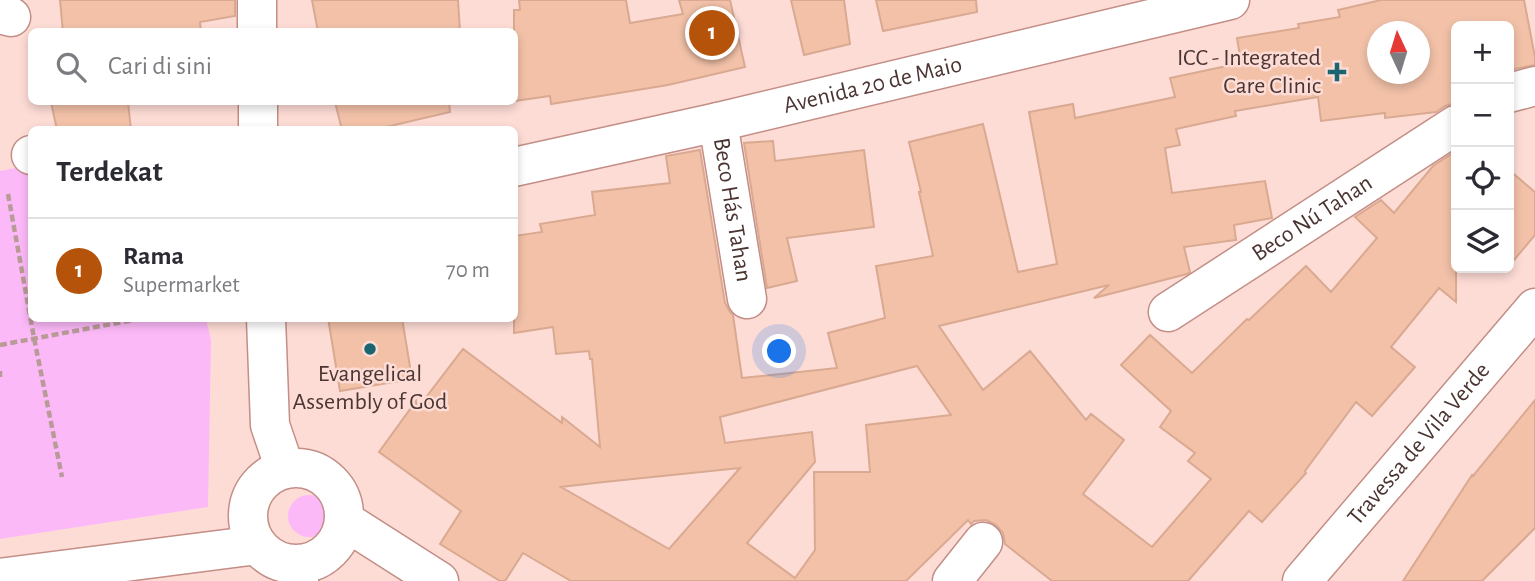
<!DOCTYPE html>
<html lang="id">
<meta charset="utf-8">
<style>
body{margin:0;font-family:"Alegreya Sans",sans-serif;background:#f2f2f3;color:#2b2b33}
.controls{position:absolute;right:21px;top:21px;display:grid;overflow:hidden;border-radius:10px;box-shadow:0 4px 10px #0003}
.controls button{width:63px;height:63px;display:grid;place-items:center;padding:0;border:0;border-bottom:2px solid #e1e1e2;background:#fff;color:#2b2b33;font:35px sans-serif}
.compass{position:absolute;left:1367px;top:21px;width:63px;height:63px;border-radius:50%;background:#fff;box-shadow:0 4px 10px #0003;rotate:356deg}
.you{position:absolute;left:780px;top:352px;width:24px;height:24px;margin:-18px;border:5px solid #fff;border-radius:50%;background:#1a73e8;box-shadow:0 0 0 10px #1a73e833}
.badge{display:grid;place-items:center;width:46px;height:46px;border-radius:50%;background:#b45309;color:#fff;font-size:23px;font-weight:700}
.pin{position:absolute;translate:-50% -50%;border:4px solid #fff;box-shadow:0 2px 7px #0006}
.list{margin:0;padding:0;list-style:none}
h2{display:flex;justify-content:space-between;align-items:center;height:91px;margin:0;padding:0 28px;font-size:30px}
h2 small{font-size:23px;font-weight:400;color:#7c7c81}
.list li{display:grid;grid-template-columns:46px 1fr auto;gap:21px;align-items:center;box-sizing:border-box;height:105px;padding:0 28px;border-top:2px solid #e1e1e2}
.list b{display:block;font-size:26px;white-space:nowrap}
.list p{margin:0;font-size:23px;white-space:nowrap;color:#7c7c81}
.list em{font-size:23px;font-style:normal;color:#7c7c81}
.icon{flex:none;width:38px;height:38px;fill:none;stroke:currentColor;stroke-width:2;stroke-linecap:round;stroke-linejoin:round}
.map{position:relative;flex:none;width:1535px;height:581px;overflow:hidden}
.search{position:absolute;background:#fff;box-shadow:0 4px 10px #0003;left:28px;top:28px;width:490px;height:77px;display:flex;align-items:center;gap:18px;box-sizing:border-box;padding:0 24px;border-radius:10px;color:#7c7c81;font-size:26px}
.panel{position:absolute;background:#fff;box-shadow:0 4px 10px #0003;left:28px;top:126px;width:490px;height:196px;border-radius:10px}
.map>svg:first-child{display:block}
</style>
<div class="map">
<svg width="1535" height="581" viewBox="0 0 1535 581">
<rect width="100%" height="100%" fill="#fedcd6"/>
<path fill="#fcb9f8" d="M31 165 32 318 206 319 211 340 208 507 0 539V171Z
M288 516a21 21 0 1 1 42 0a21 21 0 1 1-42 0Z"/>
<path fill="#f2c1a8" stroke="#d9a991" stroke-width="2" fill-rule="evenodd" d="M60 0H235V16L200 22 201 32H63Z
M312 0H458L460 32H318Z
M519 0H626L630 23 683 14 679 0H730L745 67 668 85 551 104 550 96 514 101V10H520Z
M791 0H844L850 44 804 55Z
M876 0H976L977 12 883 31Z
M1381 0H1524L1535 57V65L1509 70V26H1456V103L1445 106 1436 112 1385 118V113L1321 121 1318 97 1235 111 1236 116 1176 129 1180 145 1165 148 1172 193 1265 181 1272 218 1234 225 1236 240 1184 247 1190 272 1187 274 1094 298 1109 285 939 326 983 390 1030 351 1086 420 1091 414 1124 440 1083 494 1152 547 1211 479 1188 461 1195 453 1160 427 1171 411 1121 365 1150 335 1192 373 1247 319 1249 320 1306 266 1331 292 1377 238 1355 217 1381 200 1394 213 1433 166 1456 151V302L1439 288 1391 347 1415 367 1372 416 1356 402 1305 471 1306 473 1262 522 1249 511 1188 581H1052L1005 544 1003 533 996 525 986 520 974 521 971 524 968 520 906 581H571L523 553 505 581H500L440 544 461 511 379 452 416 401 417 409 463 349 562 423V417L600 447 592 359H590L589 351 556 354 553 327 514 333V236L542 232 540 224 595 215 592 192 670 183 666 156 700 150 725 303 730 312 733 315 742 378 837 368 828 333 885 318 876 266 933 256 919 192H921L909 142 983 124 1018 272 1057 264 1029 112 1073 104 1075 118 1175 97 1170 78 1241 63 1237 38 1299 28 1298 24 1340 17 1338 10ZM1377 32H1419V74H1377ZM917 366 951 415 866 425 870 472H814L815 550 795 578 747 543 815 462 812 432 725 443 720 417ZM740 468 669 549 561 487 604 482Z
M51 102H128L131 130H57Z
M335 102H449L450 112 373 130H342Z
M773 141 775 161 864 150 874 227 787 238 797 281 767 288 744 143Z
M1509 170 1535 192V235L1509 266Z
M328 318H402L412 379 340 391Z
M1535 400V528L1482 581H1403L1472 475 1473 476Z"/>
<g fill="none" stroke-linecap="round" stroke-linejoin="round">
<defs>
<g id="minor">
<path d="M0 14 11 17"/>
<path d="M1509 93 1535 86"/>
<path id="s1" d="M718 122 747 299"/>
<path d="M31 155H32"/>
<path id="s2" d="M1168 312 1456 125"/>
<path d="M298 565 299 581"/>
<path d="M0 578 257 545"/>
<path d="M952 581 983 542"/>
<path id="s3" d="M1302 581 1535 308"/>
</g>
<g id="major">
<path d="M257 0V32"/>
<path d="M258 102V130"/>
<path id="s4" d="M514 167 718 122 1230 0"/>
<path d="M266 318 270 425 285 469"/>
<circle cx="296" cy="516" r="48"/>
<path d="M345 521 439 581"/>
</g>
</defs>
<use href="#minor" stroke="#c38e86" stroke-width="41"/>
<use href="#major" stroke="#c38e86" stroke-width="41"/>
<path stroke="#b89b96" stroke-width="4.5" stroke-dasharray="7 3.5" stroke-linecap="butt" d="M8 194 34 338 62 477
M0 345 144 318
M0 371V377"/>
<use href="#minor" stroke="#fff" stroke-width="38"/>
<use href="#major" stroke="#fff" stroke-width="38"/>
</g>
<g fill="#1a6570" stroke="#fedcd6" stroke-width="2.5">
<path d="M1333.5 61.5h7v7h7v7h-7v7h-7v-7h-7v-7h7z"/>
<circle cx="370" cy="349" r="7"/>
</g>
<g text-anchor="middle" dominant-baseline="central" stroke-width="5" stroke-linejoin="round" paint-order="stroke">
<g font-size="24" fill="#4b3532" stroke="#fedcd6" text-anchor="end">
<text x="1321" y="58">ICC - Integrated<tspan x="1321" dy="28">Care Clinic</tspan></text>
<text x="370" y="374" text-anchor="middle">Evangelical<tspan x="370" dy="28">Assembly of God</tspan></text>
</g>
<g font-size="24" fill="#4b3532" stroke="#fedcd6">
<text stroke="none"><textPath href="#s4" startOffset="368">Avenida 20 de Maio</textPath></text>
<text stroke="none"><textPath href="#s1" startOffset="89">Beco Hás Tahan</textPath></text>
<text stroke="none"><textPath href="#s2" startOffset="172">Beco Nú Tahan</textPath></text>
<text stroke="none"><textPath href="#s3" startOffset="180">Travessa de Vila Verde</textPath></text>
</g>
</g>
</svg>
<div class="controls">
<button>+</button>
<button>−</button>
<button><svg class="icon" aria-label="locate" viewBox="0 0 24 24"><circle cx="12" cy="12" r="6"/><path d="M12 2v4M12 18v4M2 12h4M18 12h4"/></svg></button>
<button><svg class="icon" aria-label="layers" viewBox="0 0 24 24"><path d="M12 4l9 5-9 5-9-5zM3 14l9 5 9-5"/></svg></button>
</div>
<svg class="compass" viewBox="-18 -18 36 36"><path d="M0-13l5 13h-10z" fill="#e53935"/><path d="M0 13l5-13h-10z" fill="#7c7c81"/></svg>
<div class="you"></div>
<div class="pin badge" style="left:712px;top:33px">1</div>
<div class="search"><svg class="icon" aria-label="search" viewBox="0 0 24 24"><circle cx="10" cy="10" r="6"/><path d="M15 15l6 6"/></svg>Cari di sini</div>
<section class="panel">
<h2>Terdekat<small></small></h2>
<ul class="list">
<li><span class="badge">1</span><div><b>Rama</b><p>Supermarket</p></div><em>70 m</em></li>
</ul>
</section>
</div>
